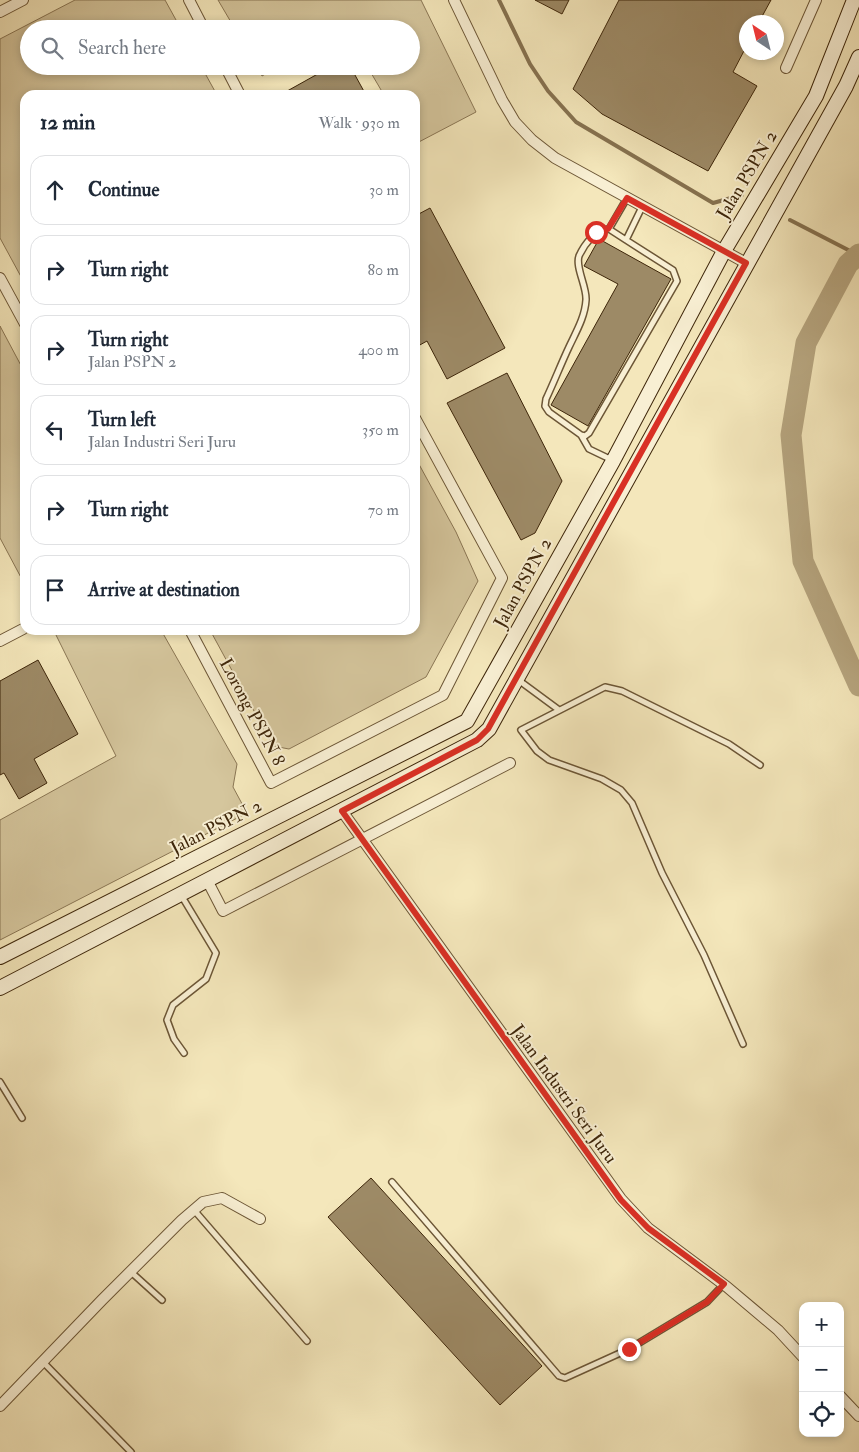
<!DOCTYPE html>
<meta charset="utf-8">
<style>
body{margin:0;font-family:"IM FELL Double Pica",serif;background:#f2f2f3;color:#1f2937}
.controls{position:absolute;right:15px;bottom:15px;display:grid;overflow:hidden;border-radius:10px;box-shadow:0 2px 8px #0003}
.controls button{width:45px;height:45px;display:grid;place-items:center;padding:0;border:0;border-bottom:1px solid #e0e1e3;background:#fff;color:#1f2937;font:25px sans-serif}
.compass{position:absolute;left:739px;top:15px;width:45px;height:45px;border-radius:50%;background:#fff;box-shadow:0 2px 8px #0003;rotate:325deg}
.stop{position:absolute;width:15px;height:15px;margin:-11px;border:4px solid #d93025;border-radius:50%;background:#fff}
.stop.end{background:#d93025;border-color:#fff;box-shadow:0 1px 5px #0008}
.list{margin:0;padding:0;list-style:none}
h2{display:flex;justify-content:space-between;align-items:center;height:65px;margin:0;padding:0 20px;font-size:21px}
h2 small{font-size:16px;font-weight:400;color:#747a83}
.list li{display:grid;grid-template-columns:32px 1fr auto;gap:15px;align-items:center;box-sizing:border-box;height:70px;margin:0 10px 10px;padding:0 10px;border:1px solid #e0e1e3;border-radius:15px}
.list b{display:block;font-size:19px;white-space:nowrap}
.list p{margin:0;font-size:16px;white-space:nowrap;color:#747a83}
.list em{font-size:16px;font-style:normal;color:#747a83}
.icon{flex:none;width:28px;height:28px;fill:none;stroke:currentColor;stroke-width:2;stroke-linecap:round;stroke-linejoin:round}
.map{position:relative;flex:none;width:859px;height:1452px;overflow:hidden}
.search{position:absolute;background:#fff;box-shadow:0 2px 8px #0003;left:20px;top:20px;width:400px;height:55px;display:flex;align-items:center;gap:12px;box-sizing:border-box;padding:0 18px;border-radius:28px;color:#747a83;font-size:19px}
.panel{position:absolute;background:#fff;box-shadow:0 2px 8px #0003;left:20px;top:90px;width:400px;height:545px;border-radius:15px}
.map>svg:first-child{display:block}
</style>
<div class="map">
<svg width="859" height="1452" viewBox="0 0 859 1452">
<rect width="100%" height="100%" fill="#f4e7bb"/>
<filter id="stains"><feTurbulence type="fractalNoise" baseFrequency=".004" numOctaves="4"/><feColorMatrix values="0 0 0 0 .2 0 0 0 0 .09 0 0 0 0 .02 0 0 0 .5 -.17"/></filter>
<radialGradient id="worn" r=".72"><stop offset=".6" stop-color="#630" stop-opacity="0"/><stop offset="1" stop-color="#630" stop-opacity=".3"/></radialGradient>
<path fill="#d5c69d" stroke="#8a7654" d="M75 0H165L181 29H29V66H201L217 95H25V284L0 238V39Z
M218 0H421L476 112 415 144V95H384L367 66H411V29H235Z
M257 66H279L262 76Z
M0 326 25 373V585L0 538Z
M415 457 456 532 478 581 426 677 289 749 273 746 210 630H415Z
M61 630H161L237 764 233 787 247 813 0 940V820L116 756 55 633Z"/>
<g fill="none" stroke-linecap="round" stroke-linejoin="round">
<path stroke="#867250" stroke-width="4" d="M499 0 530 64 548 91 576 122 713 203 742 195
M790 220 858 255"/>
<path stroke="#b6a57f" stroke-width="21" d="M859 254 848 264 806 343 791 435 803 561 859 686"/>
</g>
<path fill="#9d8a66" stroke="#3e260a" d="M535 0H569L562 14Z
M619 0H771L759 22H746V47L733 72 757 86 708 171 602 114 573 89Z
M332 66H350L366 95H280Z
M430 208 505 348 447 379 427 341 418 346 415 340V216Z
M599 239 671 279 588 426 551 405 618 284 584 266Z
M507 373 562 481 535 533 521 540 447 403Z
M38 660 78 734 34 759 47 783 19 799 4 773 0 775V681Z
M371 1178 542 1366 500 1405 328 1217Z"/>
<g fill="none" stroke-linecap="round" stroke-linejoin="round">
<defs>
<path id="lane" d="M627 198 609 229C596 228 584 245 579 256 575 267 587 287 586 300 585 317 576 332 569 347 561 364 554 382 546 399L545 406 549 412 581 435 585 436 589 433 677 281 673 270 626 240 642 207
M609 229 626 240
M581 435 589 449 612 460
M517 679 559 710
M181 895 216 953 206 979 173 1005 167 1020 174 1039 184 1053
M743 1044 704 955 662 873 632 803 621 790 602 779 549 760 537 751 521 730 605 687 622 691 729 744 760 765
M0 1082 22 1118
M392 1182 559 1376 565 1378 629 1349 707 1302 723 1285
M194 1210 307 1341
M131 1272 162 1300
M43 1362 131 1452"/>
<path id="street" d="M189 0 204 29
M454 0 502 100 515 122 532 140 555 158 746 263
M0 12 23 0
M225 66 240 95
M786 68 816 0
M0 278 25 324
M190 630 271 783 443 695 502 578 415 418
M0 641 23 629
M342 811 621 1199 648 1228 727 1287 778 1330 803 1357
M207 880 223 911 510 763
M840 1396 859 1416
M0 1406 102 1300 182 1220 203 1202 222 1198 260 1219"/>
<path id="secondary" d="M0 957 467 721 613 461 724 251 816 96 854 0
M0 988 477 740 489 729 846 86 859 57"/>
</defs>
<use href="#lane" stroke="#6c5636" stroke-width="8"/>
<use href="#street" stroke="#6c5636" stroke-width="12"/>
<use href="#secondary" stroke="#3e260a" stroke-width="16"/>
<use href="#lane" stroke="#f8efd3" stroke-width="5"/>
<use href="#street" stroke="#f8efd3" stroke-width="10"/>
<use href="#secondary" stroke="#f8efd3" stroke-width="14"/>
</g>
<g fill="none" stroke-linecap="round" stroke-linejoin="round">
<path stroke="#d93025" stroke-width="6" d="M596 232 601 229H608L627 198 746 263 488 729 477 740 342 811 621 1200 648 1228 724 1284 707 1302 629 1349"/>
</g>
<g text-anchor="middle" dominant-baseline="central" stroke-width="4" stroke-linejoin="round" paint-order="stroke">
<g font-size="18" fill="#3e260a" stroke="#f8efd3">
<text transform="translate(747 175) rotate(-59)">Jalan PSPN 2</text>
<text transform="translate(523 583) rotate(-61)">Jalan PSPN 2</text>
<text transform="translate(252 712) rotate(62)">Lorong PSPN 8</text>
<text transform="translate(216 827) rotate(-27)">Jalan PSPN 2</text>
<text transform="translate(564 1094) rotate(54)">Jalan Industri Seri Juru</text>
</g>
</g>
<rect width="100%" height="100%" filter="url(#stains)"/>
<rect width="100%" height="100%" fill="url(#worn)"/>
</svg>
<div class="controls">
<button>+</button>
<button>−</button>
<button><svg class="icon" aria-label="locate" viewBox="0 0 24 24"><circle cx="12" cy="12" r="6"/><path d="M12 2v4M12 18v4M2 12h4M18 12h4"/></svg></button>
</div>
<svg class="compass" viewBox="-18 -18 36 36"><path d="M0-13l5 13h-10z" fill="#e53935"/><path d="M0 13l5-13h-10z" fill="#747a83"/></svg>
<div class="stop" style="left:596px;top:232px"></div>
<div class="stop end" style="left:629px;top:1349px"></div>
<div class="search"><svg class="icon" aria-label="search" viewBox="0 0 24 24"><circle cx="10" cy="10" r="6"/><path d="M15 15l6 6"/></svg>Search here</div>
<section class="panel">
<h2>12 min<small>Walk · 930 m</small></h2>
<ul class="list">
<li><svg class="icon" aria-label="ahead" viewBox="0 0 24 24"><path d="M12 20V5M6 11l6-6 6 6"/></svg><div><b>Continue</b></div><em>30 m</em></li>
<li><svg class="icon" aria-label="right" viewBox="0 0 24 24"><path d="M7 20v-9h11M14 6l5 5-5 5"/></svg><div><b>Turn right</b></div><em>80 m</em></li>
<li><svg class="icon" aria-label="right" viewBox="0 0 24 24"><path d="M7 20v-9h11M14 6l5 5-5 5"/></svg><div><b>Turn right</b><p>Jalan PSPN 2</p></div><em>400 m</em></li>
<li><svg class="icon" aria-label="left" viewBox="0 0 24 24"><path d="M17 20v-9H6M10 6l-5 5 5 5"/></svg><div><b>Turn left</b><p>Jalan Industri Seri Juru</p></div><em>350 m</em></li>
<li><svg class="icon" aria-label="right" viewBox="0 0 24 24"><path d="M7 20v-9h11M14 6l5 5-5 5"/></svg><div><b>Turn right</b></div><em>70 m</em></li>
<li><svg class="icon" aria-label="arrive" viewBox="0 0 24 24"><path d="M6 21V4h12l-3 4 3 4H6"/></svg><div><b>Arrive at destination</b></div></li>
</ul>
</section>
</div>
